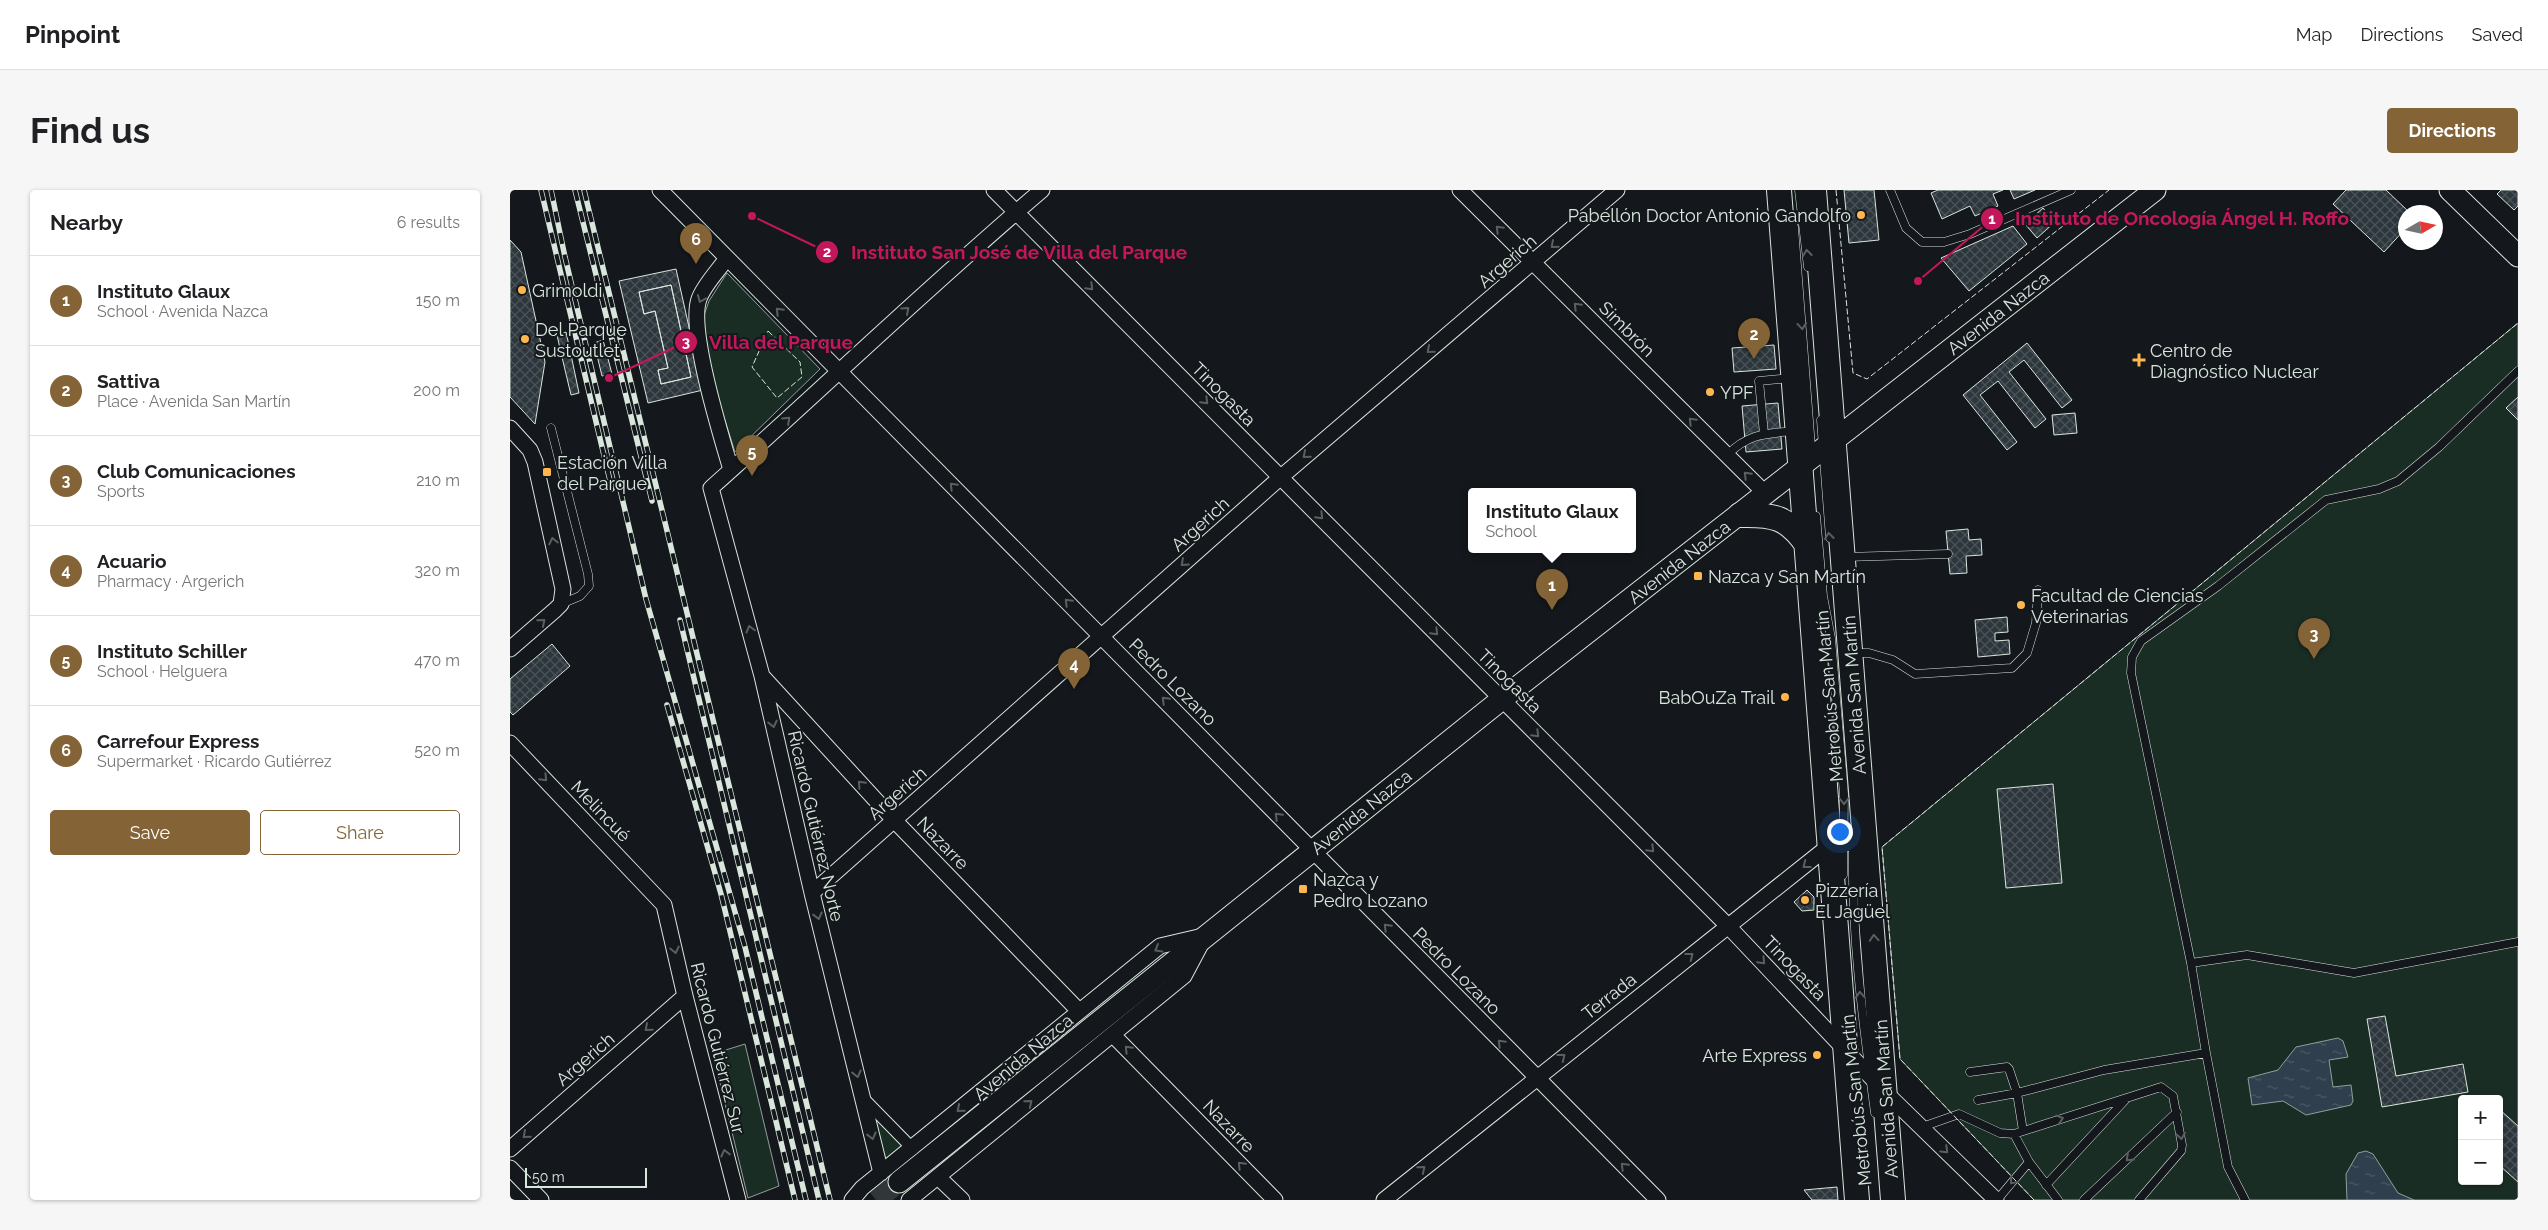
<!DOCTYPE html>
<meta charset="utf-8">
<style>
body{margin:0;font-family:Raleway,sans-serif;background:#f6f6f6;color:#202124}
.controls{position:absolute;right:15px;bottom:15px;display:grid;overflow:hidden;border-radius:5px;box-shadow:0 1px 4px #0004}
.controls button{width:45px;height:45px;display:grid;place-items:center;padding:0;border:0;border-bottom:1px solid #e0e0e0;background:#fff;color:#202124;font:25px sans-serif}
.compass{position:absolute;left:1888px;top:15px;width:45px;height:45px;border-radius:50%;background:#fff;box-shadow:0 1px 4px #0004;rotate:81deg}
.scale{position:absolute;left:15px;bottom:12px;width:122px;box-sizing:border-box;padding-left:5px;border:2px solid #d8e6dc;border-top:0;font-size:14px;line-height:18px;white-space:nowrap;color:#d8e6dc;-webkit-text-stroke:4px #14181c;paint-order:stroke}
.you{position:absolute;left:1329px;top:641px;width:18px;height:18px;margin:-12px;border:4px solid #fff;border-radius:50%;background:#1a73e8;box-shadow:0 0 0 8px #1a73e833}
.badge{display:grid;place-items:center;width:32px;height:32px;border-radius:50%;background:#846436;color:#fff;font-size:16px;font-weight:700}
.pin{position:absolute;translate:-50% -41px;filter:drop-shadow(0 1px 2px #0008)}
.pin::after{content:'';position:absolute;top:26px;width:18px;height:15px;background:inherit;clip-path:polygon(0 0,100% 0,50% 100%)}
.popup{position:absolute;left:958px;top:298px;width:168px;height:65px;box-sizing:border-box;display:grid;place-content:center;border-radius:5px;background:#fff;filter:drop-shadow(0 1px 4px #0005);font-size:16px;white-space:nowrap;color:#757577}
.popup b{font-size:19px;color:#202124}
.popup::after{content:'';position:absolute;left:50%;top:100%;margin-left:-10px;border:10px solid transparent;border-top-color:#fff}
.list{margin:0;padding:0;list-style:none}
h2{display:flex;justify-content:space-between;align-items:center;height:65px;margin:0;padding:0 20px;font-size:21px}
h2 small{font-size:16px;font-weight:400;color:#757577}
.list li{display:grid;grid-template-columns:32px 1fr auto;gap:15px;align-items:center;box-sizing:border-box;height:90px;padding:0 20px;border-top:1px solid #e0e0e0}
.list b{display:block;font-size:19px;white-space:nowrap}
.list p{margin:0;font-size:16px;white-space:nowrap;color:#757577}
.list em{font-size:16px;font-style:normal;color:#757577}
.actions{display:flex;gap:10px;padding:15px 20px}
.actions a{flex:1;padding:11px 0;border:1px solid #846436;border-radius:5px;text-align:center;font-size:18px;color:#846436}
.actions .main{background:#846436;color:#fff}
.map{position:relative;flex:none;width:2008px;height:1010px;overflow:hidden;border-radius:5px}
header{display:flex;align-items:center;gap:30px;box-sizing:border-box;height:70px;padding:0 25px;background:#fff;border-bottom:1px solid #e0e0e0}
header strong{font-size:24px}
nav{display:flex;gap:28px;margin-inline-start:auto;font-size:18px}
.intro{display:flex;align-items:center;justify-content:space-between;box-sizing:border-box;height:120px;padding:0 30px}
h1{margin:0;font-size:35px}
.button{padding:12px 22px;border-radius:5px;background:#846436;color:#fff;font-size:18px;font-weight:700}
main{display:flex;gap:30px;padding:0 30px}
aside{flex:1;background:#fff;border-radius:5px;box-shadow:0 1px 4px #0004}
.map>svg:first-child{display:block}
</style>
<header>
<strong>Pinpoint</strong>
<nav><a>Map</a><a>Directions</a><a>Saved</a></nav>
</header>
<div class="intro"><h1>Find us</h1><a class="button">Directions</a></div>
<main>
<aside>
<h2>Nearby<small>6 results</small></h2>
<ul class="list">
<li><span class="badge">1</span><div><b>Instituto Glaux</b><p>School · Avenida Nazca</p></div><em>150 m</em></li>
<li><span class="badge">2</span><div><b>Sattiva</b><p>Place · Avenida San Martín</p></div><em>200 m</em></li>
<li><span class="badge">3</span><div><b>Club Comunicaciones</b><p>Sports</p></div><em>210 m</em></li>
<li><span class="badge">4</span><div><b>Acuario</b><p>Pharmacy · Argerich</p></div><em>320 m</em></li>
<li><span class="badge">5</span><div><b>Instituto Schiller</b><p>School · Helguera</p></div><em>470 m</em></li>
<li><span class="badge">6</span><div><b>Carrefour Express</b><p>Supermarket · Ricardo Gutiérrez</p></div><em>520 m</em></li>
</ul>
<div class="actions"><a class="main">Save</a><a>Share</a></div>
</aside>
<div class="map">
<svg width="2008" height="1010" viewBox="0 0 2008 1010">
<defs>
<pattern id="water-ripples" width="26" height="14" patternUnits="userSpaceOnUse" patternTransform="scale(1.25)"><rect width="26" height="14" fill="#2f3f4d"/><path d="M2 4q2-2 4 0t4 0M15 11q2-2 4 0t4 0" fill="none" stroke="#4c5b66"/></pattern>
<pattern id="building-cross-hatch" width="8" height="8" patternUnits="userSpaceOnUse" patternTransform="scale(1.25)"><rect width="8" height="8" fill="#2c363c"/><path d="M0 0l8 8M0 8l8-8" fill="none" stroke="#4a5358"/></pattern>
</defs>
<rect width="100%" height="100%" fill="#14181c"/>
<path fill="#1a2d24" stroke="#939e99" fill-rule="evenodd" d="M217 83 310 179 225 262 206 202 192 131 199 111Z
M2008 133V1010H1524L1390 869 1372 657ZM1952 909H1989V991H1952Z
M235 854 269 996 238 1008 203 864Z
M355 912 401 959 372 981Z"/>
<path fill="url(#water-ripples)" stroke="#939e99" d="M1828 848 1833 851 1838 867 1819 870 1823 897 1841 895 1843 911 1841 915 1796 925 1773 911 1742 915 1738 888 1768 880 1786 857Z
M1856 961 1863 964 1888 1003 1904 1010H1837L1836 984 1848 963Z"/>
<path fill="url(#building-cross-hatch)" stroke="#d8e6dc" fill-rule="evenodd" d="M1334 0H1364L1369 50 1339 53Z
M1428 0H1493L1483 4 1488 16 1465 26 1460 16 1432 29 1421 3Z
M1500 0H1525L1504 9Z
M1836 0H1876L1899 22H1896V38L1874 62 1823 14Z
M1991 0H2008V16L2004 20 1987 4Z
M1533 18 1545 32 1527 48 1515 34Z
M1503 36 1517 54 1459 101 1431 68Z
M0 50 11 62 35 172 25 234 0 207Z
M166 79 193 200 138 213 109 91ZM161 95 181 187 151 194 148 180 158 178 145 121 134 124 129 102Z
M161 95 181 187 151 194 148 180 158 178 145 121 134 124 129 102Z
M56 142 60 160 51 163 47 145Z
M93 150 102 184 92 186 84 153Z
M1517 153 1562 210 1552 218 1514 170 1499 182 1536 229 1525 238 1488 191 1470 205 1507 252 1497 260 1453 205Z
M1264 155 1266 179 1224 182 1222 158Z
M60 160 69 203 61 205 51 163Z
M2008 207V230L1996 218Z
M1268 213 1272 259 1236 262 1232 216Z
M1565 223 1567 243 1544 245 1542 225Z
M1458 339 1459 350 1471 349 1472 365 1456 366 1457 383 1440 384 1436 341Z
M1497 427 1498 442 1485 443V451L1499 450 1500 464 1468 467 1465 430Z
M42 454 60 476 3 525 0 522V489Z
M1543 594 1552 693 1496 698 1487 599Z
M1297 700 1304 707V720L1292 721 1284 712Z
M1875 826 1886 886 1953 874 1958 902 1872 917 1857 829Z
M1989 919 2008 936V992L1989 975Z
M1327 997 1328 1010H1302L1294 1000Z"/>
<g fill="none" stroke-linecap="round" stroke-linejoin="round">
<path stroke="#313739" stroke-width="21" stroke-dasharray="21 11" stroke-linecap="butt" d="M366 1010 389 992"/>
<defs>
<path id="service" d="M1289 0 1298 77
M1380 0 1396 38 1412 52H1434L1460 44 1561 0
M1284 37 1301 257
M1311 230 1320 348
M41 238 78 384 79 396 70 406 51 414
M1254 244 1249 191 1280 188
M1217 265C1239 243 1255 244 1284 241
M1306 326 1313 406 1321 448 1334 604 1333 685
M1335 367 1438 364
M1344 463H1359L1383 470 1405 484 1502 478 1517 463 1526 433 1528 400
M1343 651C1341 742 1353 833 1365 923
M1681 773 1621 483 1622 467 1631 451 1708 396 1816 310 1869 299 1888 291 1929 257 2008 181
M1696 863 1718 977 1735 1010
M1460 882 1497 877 1499 879 1507 903 1513 941
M1468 910 1507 903 1594 880 1696 863 1681 773 1737 765 1844 783 2008 752
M1412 937 1449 924 1490 943 1504 944 1651 897 1663 906 1672 955 1671 961 1629 1010
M1504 944 1519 972 1548 1010
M1536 995 1617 908
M1487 1010 1519 972
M1574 1010 1667 922"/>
<path id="pedestrian" d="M353 908 403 959"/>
<path id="minor" d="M150 0 1148 1010
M484 0 1218 736 1375 902 1486 1010
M950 0 1257 305
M217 68C208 81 194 95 189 109 178 140 211 245 221 280
M0 238 20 260 25 272 53 399 51 414 45 420 0 459
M253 487 384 630 569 821
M0 553 154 715 175 806 228 1010
M302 703 771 287 1107 0
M603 845 765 1010
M0 959 175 806
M0 978 31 1010
M371 983 302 703 252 486 201 298C312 199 419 96 532 0
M428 987 452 1010
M342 1010 352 998 650 756 693 746
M399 1010 674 786 691 754
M874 1010 1319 656 1356 651"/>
<path id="secondary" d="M1940 0 2008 66
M389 992 992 509 1645 0"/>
<path id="primary" d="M1269 0 1347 1010
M1304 0 1383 1010
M1230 325C1263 324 1278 327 1297 355"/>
</defs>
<use href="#service" stroke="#d8e6dc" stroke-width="9"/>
<use href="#pedestrian" stroke="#d8e6dc" stroke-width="13"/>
<use href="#minor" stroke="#d8e6dc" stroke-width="17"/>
<use href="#secondary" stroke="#d8e6dc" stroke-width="23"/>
<use href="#primary" stroke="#d8e6dc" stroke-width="26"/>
<use href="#service" stroke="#14181c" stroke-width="8"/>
<use href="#pedestrian" stroke="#14181c" stroke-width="11"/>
<use href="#minor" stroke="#14181c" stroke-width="15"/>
<use href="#secondary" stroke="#14181c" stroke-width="21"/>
<use href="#primary" stroke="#14181c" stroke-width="24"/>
<defs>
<path id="rail" d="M31 0 102 299
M41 0 55 67 136 409 235 757 296 1010
M65 0 142 311
M74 0 320 1010
M170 430 309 1010
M157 515 211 704 285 1010"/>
</defs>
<use href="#rail" stroke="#d8e6dc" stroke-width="5.5"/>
<use href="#rail" stroke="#14181c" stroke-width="4" stroke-dasharray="11" stroke-linecap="butt"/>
<path stroke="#d8e6dc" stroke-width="1" stroke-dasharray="6 2.5" stroke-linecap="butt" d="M1326 0 1343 183 1357 189 1599 0
M258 141 290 172 292 187 267 208 242 177Z
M1524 1010 1390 869 1372 657 2008 133"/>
</g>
<defs><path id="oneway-chevron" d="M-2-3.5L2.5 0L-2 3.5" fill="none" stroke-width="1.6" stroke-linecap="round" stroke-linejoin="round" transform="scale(1.25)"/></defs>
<g stroke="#59605f">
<use href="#oneway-chevron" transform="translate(989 39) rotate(-135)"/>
<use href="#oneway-chevron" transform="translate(1044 55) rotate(139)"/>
<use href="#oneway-chevron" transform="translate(1297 63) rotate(-97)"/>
<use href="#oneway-chevron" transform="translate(580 97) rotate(45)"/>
<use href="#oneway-chevron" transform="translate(191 109) rotate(112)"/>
<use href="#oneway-chevron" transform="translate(1067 116) rotate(-135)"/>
<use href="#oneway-chevron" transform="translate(396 120) rotate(-42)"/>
<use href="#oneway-chevron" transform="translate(269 121) rotate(-135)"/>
<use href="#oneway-chevron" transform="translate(1292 136) rotate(85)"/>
<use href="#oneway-chevron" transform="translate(920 160) rotate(140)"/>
<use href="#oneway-chevron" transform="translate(695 211) rotate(45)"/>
<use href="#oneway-chevron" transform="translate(277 230) rotate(-43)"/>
<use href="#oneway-chevron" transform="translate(1182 231) rotate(-135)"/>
<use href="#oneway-chevron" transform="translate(796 265) rotate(140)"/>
<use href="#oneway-chevron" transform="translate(1237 285) rotate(-135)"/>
<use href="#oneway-chevron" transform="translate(443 296) rotate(-135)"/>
<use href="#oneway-chevron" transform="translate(810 326) rotate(45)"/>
<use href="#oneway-chevron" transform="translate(1319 346) rotate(-96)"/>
<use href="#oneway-chevron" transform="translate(43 351) rotate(-103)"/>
<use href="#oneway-chevron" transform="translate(674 373) rotate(138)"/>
<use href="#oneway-chevron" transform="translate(558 412) rotate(-135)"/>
<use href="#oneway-chevron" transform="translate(32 432) rotate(-40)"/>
<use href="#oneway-chevron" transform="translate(240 439) rotate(-105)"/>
<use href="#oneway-chevron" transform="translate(925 442) rotate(45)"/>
<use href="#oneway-chevron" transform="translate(655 510) rotate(-135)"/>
<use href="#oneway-chevron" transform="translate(263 534) rotate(77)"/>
<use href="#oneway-chevron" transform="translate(1026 544) rotate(45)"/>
<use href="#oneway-chevron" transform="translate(34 588) rotate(46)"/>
<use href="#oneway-chevron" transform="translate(351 594) rotate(-133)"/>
<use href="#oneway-chevron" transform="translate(1334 611) rotate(90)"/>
<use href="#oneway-chevron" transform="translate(768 626) rotate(-135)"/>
<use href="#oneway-chevron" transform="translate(1141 659) rotate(45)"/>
<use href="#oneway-chevron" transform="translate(1296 675) rotate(142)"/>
<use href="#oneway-chevron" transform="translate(308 726) rotate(76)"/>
<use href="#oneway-chevron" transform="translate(877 737) rotate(-135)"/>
<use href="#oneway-chevron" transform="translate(1364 748) rotate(-94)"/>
<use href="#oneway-chevron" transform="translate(648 759) rotate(150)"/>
<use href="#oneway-chevron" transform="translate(165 760) rotate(77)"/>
<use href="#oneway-chevron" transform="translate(1180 766) rotate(-38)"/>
<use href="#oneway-chevron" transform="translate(1252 771) rotate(46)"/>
<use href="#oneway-chevron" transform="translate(1350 805) rotate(-94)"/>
<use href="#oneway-chevron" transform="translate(138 838) rotate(139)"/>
<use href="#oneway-chevron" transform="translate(991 853) rotate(-135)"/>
<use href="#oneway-chevron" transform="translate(618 859) rotate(-134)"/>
<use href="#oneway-chevron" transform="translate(1052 867) rotate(-38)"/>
<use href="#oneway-chevron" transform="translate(347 884) rotate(76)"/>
<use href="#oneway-chevron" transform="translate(519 913) rotate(-39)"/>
<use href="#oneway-chevron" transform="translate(450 919) rotate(140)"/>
<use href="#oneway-chevron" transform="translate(1550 929) rotate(-18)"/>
<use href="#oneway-chevron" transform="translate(16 945) rotate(139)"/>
<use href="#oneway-chevron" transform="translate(362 946) rotate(76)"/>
<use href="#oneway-chevron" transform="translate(1671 946) rotate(81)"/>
<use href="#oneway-chevron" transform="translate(1435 960) rotate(44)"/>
<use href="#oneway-chevron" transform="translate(215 963) rotate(-104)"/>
<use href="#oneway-chevron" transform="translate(1619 968) rotate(137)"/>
<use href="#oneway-chevron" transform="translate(731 975) rotate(-134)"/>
<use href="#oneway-chevron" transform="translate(1114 976) rotate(-135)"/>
<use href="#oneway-chevron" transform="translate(912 979) rotate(-39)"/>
<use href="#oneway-chevron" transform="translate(1503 991) rotate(130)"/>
</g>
<g fill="#ffb74d" stroke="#14181c" stroke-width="2">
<circle cx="1351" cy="25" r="5"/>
<circle cx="12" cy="100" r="5"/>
<circle cx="15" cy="149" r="5"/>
<path d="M1626.5 162.5h5v5h5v5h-5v5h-5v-5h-5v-5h5z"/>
<circle cx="1200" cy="202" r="5"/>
<rect x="32" y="277" width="10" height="10" rx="2.5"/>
<rect x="1183" y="381" width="10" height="10" rx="2.5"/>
<circle cx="1511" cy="415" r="5"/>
<circle cx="1275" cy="507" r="5"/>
<rect x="788" y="694" width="10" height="10" rx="2.5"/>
<circle cx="1295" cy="710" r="5"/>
<circle cx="1307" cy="865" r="5"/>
</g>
<g text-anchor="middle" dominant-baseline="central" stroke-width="4" stroke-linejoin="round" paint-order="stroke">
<g font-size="18" fill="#d8e6dc" stroke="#14181c" text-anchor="start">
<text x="1341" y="25" text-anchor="end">Pabellón Doctor Antonio Gandolfo</text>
<text x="22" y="100">Grimoldi</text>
<text x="25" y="139">Del Parque<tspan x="25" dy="21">Sustoutlet</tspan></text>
<text x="1640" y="160">Centro de<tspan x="1640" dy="21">Diagnóstico Nuclear</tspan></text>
<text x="1210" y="202">YPF</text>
<text x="47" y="272">Estación Villa<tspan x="47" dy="21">del Parque</tspan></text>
<text x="1198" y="386">Nazca y San Martín</text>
<text x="1521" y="405">Facultad de Ciencias<tspan x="1521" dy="21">Veterinarias</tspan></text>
<text x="1265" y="507" text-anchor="end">BabOuZa Trail</text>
<text x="803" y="689">Nazca y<tspan x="803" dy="21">Pedro Lozano</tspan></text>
<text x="1305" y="700">Pizzería<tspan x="1305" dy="21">El Jagüel</tspan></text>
<text x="1297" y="865" text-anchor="end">Arte Express</text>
</g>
<g font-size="18" fill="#d8e6dc" stroke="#14181c">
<text transform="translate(997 71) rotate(-41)">Argerich</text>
<text transform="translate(1488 123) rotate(-38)">Avenida Nazca</text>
<text transform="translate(1117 139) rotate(45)">Simbrón</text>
<text transform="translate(714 204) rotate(45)">Tinogasta</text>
<text transform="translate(690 334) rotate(-42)">Argerich</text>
<text transform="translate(1169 372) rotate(-38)">Avenida Nazca</text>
<text transform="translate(1000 491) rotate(45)">Tinogasta</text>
<text transform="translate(663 492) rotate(45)">Pedro Lozano</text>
<text transform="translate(1344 505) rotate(-94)">Avenida San Martín</text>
<text transform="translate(1319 506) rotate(-95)">Metrobús San Martín</text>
<text transform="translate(387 603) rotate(-41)">Argerich</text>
<text transform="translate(91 621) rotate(46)">Melincué</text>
<text transform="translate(851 622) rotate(-39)">Avenida Nazca</text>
<text transform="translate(306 636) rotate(77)">Ricardo Gutiérrez Norte</text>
<text transform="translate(433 653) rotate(46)">Nazarre</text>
<text transform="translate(1285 778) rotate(46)">Tinogasta</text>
<text transform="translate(947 781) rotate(45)">Pedro Lozano</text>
<text transform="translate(1099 806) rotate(-38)">Terrada</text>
<text transform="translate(208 858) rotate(76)">Ricardo Gutiérrez Sur</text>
<text transform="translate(513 867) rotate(-40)">Avenida Nazca</text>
<text transform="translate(75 869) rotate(-41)">Argerich</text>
<text transform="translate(1376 909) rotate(-94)">Avenida San Martín</text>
<text transform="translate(1346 910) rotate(-96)">Metrobús San Martín</text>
<text transform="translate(719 936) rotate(46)">Nazarre</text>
</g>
</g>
<path fill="none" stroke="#c2185b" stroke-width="2" d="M1408 91L1482 29M242 26L317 62M99 188L176 152"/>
<g fill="#c2185b" stroke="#14181c" stroke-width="2">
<circle cx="1408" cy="91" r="5"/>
<circle cx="242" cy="26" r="5"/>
<circle cx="99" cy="188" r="5"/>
<circle cx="1482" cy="29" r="12"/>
<circle cx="317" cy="62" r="12"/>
<circle cx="176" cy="152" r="12"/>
</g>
<g font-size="15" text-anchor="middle" font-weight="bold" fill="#fff">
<text x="1482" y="34">1</text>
<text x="317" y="67">2</text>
<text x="176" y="157">3</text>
</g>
<g font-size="19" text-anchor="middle" font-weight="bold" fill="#c2185b" stroke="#14181c" stroke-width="4" stroke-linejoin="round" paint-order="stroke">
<text x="1672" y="35">Instituto de Oncología Ángel H. Roffo</text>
<text x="509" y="69">Instituto San José de Villa del Parque</text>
<text x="271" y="159">Villa del Parque</text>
</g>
</svg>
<div class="controls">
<button>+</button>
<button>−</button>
</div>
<svg class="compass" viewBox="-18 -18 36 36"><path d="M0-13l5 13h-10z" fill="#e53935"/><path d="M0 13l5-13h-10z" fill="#757577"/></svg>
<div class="scale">50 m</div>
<div class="you"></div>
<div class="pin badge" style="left:1042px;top:420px">1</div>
<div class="popup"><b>Instituto Glaux</b>School</div>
<div class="pin badge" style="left:1244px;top:169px">2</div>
<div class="pin badge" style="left:1804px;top:469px">3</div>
<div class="pin badge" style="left:564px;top:499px">4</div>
<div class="pin badge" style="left:242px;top:286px">5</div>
<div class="pin badge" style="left:186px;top:74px">6</div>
</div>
</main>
